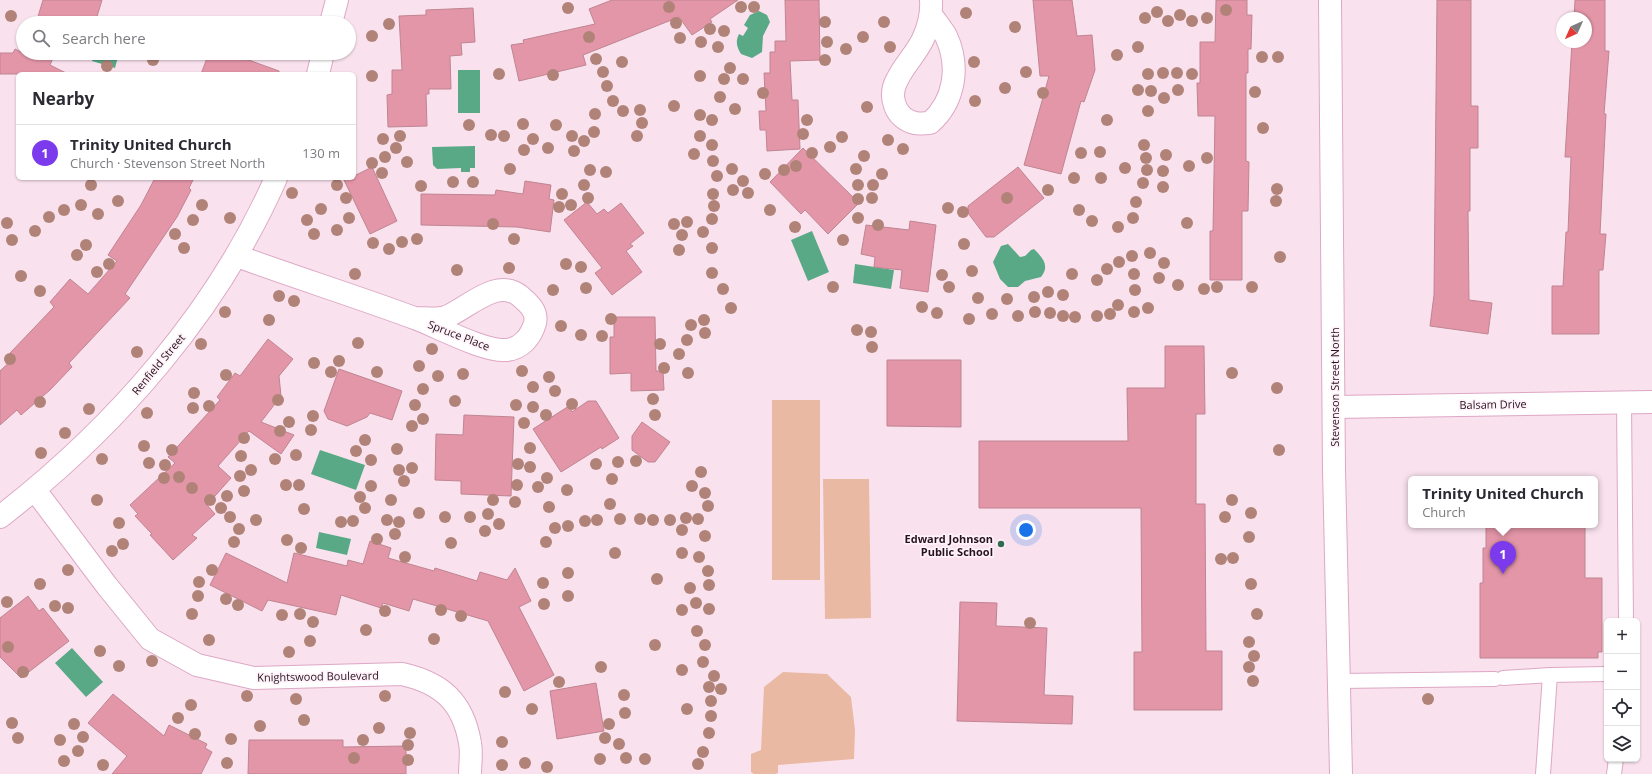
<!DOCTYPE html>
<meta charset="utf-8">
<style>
body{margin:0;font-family:"Open Sans",sans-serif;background:#f7f7f7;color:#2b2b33}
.controls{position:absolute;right:12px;bottom:12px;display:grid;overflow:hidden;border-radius:6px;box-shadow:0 1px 3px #0004}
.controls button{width:36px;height:36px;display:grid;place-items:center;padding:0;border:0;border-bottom:1px solid #e1e1e2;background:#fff;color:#2b2b33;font:20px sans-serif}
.compass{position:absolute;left:1556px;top:12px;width:36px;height:36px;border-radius:50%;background:#fff;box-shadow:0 1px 3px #0004;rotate:225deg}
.you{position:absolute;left:1026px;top:530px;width:14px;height:14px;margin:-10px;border:3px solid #fff;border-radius:50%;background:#1a73e8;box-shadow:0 0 0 6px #1a73e833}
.badge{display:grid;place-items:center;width:26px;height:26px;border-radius:50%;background:#7c3aed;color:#fff;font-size:13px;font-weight:700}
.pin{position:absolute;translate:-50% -33px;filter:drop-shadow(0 1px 2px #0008)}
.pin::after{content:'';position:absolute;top:21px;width:14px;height:12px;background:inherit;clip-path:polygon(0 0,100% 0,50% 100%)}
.popup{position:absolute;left:1408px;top:476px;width:190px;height:52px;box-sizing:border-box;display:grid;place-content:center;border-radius:6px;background:#fff;filter:drop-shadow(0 1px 3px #0005);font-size:13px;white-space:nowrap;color:#7c7c81}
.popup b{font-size:15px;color:#2b2b33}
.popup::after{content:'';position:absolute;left:50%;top:100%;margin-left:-8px;border:8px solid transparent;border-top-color:#fff}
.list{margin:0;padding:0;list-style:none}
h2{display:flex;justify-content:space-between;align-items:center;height:52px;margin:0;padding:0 16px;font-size:17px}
h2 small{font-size:13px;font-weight:400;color:#7c7c81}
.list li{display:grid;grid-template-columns:26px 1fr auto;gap:12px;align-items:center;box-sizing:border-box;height:56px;padding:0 16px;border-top:1px solid #e1e1e2}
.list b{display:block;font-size:15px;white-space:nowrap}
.list p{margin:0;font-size:13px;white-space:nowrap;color:#7c7c81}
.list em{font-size:13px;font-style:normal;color:#7c7c81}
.icon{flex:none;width:22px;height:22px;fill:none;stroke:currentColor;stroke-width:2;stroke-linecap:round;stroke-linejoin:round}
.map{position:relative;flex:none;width:1652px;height:774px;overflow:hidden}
.search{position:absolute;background:#fff;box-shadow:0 1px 3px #0004;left:16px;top:16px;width:340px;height:44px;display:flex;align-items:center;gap:10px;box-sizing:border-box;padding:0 14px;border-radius:22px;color:#7c7c81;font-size:15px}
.panel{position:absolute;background:#fff;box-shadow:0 1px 3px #0004;left:16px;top:72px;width:340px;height:108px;border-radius:6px}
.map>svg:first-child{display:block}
</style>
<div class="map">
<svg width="1652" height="774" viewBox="0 0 1652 774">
<rect width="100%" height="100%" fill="#f9e2ee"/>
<path fill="#e9b9a4" d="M772 400H820V580H772Z
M823 479H869L871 618 825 619Z
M783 672 827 674 851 697 855 730 854 759 778 765V773L775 774H754L751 772V754L761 750 764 687Z"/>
<path fill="#59a987" d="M759 11 767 15 770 22 763 36 762 52 752 58 741 54C737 47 735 42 739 34L743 36 748 28 744 25 750 15Z
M94 53H119L115 68 92 61Z
M458 70H480V113H458Z
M475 146V168H470V172H461V168L437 169 433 165 432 147Z
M812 231 829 272 808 281 791 240Z
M1008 244 1020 257 1025 256 1031 250 1034 249C1043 258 1050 266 1041 277L1025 281 1018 287H1008L1000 279 993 262 1001 246Z
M855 264 894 270 891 289 853 283Z
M320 450 365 465 356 490 311 474Z
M319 532 351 539 347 555 316 548Z
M72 648 103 682 86 697 55 663Z"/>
<path fill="#e396a8" stroke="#c08492" d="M43 0H102L95 23H36Z
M612 0H738L710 19 712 22 692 35 679 17 583 55 586 65 519 81 511 45 524 43 523 40 595 24 589 9Z
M785 0H819L820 60 790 61 792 100H798L800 149 767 151 766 130H760L759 111H766L764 73H770V52H775V41H786Z
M1033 0H1072L1077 36 1092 35 1095 70 1084 102 1081 101 1061 174 1024 165 1049 76H1040Z
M1216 0H1247V15H1252L1251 49H1248V73H1246V161L1249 162 1248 211H1242V280H1210V231H1213L1215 116H1198L1197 83H1200V42H1215Z
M1437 0H1471V106H1478V148H1470V211H1468L1469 300 1492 303 1488 334 1430 326 1434 295Z
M1575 0H1605V51H1609L1604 114H1606L1600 234H1606L1603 270H1599V334H1552V286H1563L1566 232H1568L1571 157H1565L1572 42H1586V18H1574Z
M473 8 475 42 461 43 462 55 450 56 451 89H429V94H426L427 126 388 127 387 95 392 94V70H402L399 16 426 15V10Z
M15 49 27 55 28 53H55L50 65 68 74H0V53H13Z
M66 53H87L85 58Z
M209 53H244L243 58 279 71V74H201Z
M803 148 859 203 828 234 805 210 801 214 770 182Z
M372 167 397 221 370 234 344 180 354 178V176Z
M1018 167 1044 198 994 237H986L968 213V206Z
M155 178H194L189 188 191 190 177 217 125 294 130 298 69 363 72 367 50 390 21 415 17 410 0 425V371L15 357 10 353 54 307 50 302 70 279 88 294 117 261 108 255 141 205Z
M525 181 551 185 549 199 554 200 550 232 517 227 421 225V194L495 195 496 190 523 194Z
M587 202 597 214 604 209 608 213 621 203 644 233 630 244 633 246 626 251 642 272 612 295 595 273 602 268 564 220Z
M910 221 936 225 928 292 900 288 902 270 874 267 875 257 861 254 866 225 909 230Z
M614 317H655L656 371H663L664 390 631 391V373L610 374V337H614Z
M268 339 293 359 279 376 281 396 261 422 294 435 281 454 249 431 218 466 231 478 207 505 215 514 192 535 197 538 173 560 150 535 152 534 135 516 138 514 130 505 175 463 168 457 220 400 217 397 235 373 240 376Z
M1165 346H1204L1205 414H1196V504H1205L1206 651H1222V710H1134V652H1142L1141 508H979V441H1128L1127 388H1165Z
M887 360H961V427L887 426Z
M339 369 402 391 392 420 370 413 367 417 347 426 328 419 324 411Z
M588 401H596L619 438 602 449 601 447 561 472 533 429 569 406 572 412Z
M464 415 514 417 511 496 461 494V481L435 480 436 434 463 435Z
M642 422 670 442 655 462H648L632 450V436Z
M1486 525H1585V578H1602V652H1598V658H1480V583H1483V548H1486Z
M370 541 391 548 388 558 434 571 435 568 477 581 480 572 507 580 515 568 531 601 519 607 554 675 524 691 488 621 413 599 409 611 383 603 381 608 341 595 336 615 268 600 262 611 210 585 226 553 287 583 294 553 347 566 348 560 363 564Z
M28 596 39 611 43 608 69 641 21 678 0 657V618Z
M960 602 997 603 996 626 1047 628 1044 695 1073 696 1072 724 957 721Z
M596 683 604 731 557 739 550 691Z
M113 694 164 736 169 725 207 744 205 748 212 752 201 774H112L127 756 88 723Z
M249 740H343V747L406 746V774H248Z"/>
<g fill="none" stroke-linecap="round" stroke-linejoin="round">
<defs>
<path id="lane" d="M1624 402 1626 621
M1503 678 1550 675
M1339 681 1495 679
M1543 774 1550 675 1607 674
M1614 774 1616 759"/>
<path id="street" d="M931 0C932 14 929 26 923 39 916 54 904 65 897 80 888 96 895 119 915 123 919 124 925 123 930 123 955 101 960 66 946 36 942 29 936 22 932 16
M331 23 337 0
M318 74 323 53
M237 256C297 278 358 297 417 319 438 327 485 352 506 350 521 349 531 337 535 323 538 311 528 303 520 296 497 277 468 308 446 317 437 320 426 318 416 318
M1334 407 1652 402
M35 490 107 586 150 639 197 665 254 678 402 674C442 683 463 702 470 743 472 753 470 764 470 774
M0 517C115 428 217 312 276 178"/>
<path id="secondary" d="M1330 0 1334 470 1341 774"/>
</defs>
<use href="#lane" stroke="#dda7c5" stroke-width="16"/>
<use href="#street" stroke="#dda7c5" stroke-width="24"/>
<use href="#secondary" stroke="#dda7c5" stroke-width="24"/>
<use href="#lane" stroke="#fff" stroke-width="14"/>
<use href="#street" stroke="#fff" stroke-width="22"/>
<use href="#secondary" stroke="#fff" stroke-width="22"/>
</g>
<g fill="#b18378">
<circle cx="669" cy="7" r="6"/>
<circle cx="741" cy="7" r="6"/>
<circle cx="754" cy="7" r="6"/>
<circle cx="568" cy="8" r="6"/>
<circle cx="1226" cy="10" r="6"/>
<circle cx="1157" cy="12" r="6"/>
<circle cx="966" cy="13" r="6"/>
<circle cx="1180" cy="15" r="6"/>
<circle cx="11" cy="16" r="6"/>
<circle cx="1145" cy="18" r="6"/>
<circle cx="1207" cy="18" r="6"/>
<circle cx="1168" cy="21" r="6"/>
<circle cx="1192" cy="21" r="6"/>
<circle cx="825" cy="22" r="6"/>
<circle cx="884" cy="22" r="6"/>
<circle cx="676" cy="23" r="6"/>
<circle cx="389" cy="24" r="6"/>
<circle cx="1015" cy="27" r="6"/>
<circle cx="710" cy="29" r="6"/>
<circle cx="724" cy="31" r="6"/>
<circle cx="372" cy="36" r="6"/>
<circle cx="589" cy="37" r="6"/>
<circle cx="863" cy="37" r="6"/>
<circle cx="680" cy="38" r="6"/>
<circle cx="701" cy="42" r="6"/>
<circle cx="827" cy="42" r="6"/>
<circle cx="718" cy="47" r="6"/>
<circle cx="890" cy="47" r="6"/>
<circle cx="1138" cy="47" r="6"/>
<circle cx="846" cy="49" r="6"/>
<circle cx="1117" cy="55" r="6"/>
<circle cx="1262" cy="57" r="6"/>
<circle cx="1278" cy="57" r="6"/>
<circle cx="596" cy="59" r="6"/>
<circle cx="153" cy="60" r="6"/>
<circle cx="825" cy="60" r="6"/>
<circle cx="622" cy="62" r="6"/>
<circle cx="974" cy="62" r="6"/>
<circle cx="107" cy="66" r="6"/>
<circle cx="730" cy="68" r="6"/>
<circle cx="603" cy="72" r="6"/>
<circle cx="1026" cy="72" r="6"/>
<circle cx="1163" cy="73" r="6"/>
<circle cx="1177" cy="73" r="6"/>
<circle cx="499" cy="74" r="6"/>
<circle cx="1148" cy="74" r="6"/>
<circle cx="1192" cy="74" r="6"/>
<circle cx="553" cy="75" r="6"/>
<circle cx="372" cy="76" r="6"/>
<circle cx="700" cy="76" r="6"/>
<circle cx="724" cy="79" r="6"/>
<circle cx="743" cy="79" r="6"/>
<circle cx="607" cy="86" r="6"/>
<circle cx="1005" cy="88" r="6"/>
<circle cx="1138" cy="90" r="6"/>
<circle cx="1178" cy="90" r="6"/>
<circle cx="1151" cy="91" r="6"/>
<circle cx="1255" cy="92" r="6"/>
<circle cx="763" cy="93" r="6"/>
<circle cx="1043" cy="93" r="6"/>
<circle cx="720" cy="97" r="6"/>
<circle cx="1164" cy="98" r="6"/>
<circle cx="613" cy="101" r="6"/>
<circle cx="975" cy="101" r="6"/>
<circle cx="674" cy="106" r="6"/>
<circle cx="867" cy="107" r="6"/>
<circle cx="735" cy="109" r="6"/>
<circle cx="640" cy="110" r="6"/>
<circle cx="623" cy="111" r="6"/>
<circle cx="1148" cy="111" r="6"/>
<circle cx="595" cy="114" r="6"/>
<circle cx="700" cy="115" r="6"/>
<circle cx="712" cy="120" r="6"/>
<circle cx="807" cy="120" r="6"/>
<circle cx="1107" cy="120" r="6"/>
<circle cx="642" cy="123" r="6"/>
<circle cx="523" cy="124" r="6"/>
<circle cx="469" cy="125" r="6"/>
<circle cx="556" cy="125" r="6"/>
<circle cx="1263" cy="128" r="6"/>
<circle cx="594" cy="132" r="6"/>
<circle cx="803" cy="134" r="6"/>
<circle cx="491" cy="135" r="6"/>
<circle cx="400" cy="136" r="6"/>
<circle cx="504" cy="136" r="6"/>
<circle cx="572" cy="136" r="6"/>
<circle cx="637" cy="136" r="6"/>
<circle cx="700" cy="136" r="6"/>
<circle cx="842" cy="137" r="6"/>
<circle cx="383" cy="139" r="6"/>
<circle cx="533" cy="139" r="6"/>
<circle cx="888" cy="140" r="6"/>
<circle cx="584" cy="141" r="6"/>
<circle cx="712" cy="145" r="6"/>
<circle cx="1144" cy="145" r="6"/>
<circle cx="830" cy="147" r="6"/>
<circle cx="396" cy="148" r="6"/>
<circle cx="548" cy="148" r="6"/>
<circle cx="903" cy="149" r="6"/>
<circle cx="524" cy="150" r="6"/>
<circle cx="574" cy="151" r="6"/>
<circle cx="1100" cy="152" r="6"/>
<circle cx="812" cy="153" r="6"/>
<circle cx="1081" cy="153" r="6"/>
<circle cx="694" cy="154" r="6"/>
<circle cx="1166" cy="155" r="6"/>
<circle cx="864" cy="156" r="6"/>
<circle cx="385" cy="157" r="6"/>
<circle cx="1146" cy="158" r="6"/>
<circle cx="1207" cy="158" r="6"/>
<circle cx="713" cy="161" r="6"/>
<circle cx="407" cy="162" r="6"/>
<circle cx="372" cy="163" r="6"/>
<circle cx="796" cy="166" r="6"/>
<circle cx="1189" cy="166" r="6"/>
<circle cx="1125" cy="168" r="6"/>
<circle cx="510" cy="169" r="6"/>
<circle cx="732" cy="169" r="6"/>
<circle cx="856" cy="169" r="6"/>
<circle cx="590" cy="170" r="6"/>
<circle cx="784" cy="170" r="6"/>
<circle cx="1147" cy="170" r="6"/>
<circle cx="1163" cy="171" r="6"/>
<circle cx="606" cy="172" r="6"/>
<circle cx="382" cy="173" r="6"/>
<circle cx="765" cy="174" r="6"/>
<circle cx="882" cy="174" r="6"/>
<circle cx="717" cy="176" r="6"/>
<circle cx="1074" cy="178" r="6"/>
<circle cx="1101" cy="178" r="6"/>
<circle cx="743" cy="181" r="6"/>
<circle cx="453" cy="182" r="6"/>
<circle cx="473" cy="182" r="6"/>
<circle cx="1143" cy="183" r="6"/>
<circle cx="91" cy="185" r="6"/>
<circle cx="337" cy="185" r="6"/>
<circle cx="584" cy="185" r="6"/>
<circle cx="858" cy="185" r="6"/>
<circle cx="873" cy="185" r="6"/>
<circle cx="421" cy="186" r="6"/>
<circle cx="1163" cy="187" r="6"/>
<circle cx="1277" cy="189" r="6"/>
<circle cx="733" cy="190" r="6"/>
<circle cx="1048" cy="190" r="6"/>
<circle cx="292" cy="193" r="6"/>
<circle cx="748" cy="193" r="6"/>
<circle cx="562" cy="194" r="6"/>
<circle cx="713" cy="194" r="6"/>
<circle cx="346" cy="198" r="6"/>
<circle cx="588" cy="198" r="6"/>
<circle cx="872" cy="198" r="6"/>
<circle cx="1007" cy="198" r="6"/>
<circle cx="858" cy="199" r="6"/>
<circle cx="118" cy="201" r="6"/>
<circle cx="1276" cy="201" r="6"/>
<circle cx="1136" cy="202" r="6"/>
<circle cx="81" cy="205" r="6"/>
<circle cx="202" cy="205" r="6"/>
<circle cx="571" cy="205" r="6"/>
<circle cx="714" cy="206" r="6"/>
<circle cx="559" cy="207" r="6"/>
<circle cx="948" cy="208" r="6"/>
<circle cx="321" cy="209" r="6"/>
<circle cx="64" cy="210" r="6"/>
<circle cx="770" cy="210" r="6"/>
<circle cx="1079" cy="210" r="6"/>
<circle cx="963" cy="212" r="6"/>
<circle cx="98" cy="214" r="6"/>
<circle cx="49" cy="217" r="6"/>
<circle cx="230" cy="218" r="6"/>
<circle cx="349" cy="218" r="6"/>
<circle cx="858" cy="218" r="6"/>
<circle cx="1133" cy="218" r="6"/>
<circle cx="712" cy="219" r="6"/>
<circle cx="193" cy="220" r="6"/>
<circle cx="307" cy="220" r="6"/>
<circle cx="1092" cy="221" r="6"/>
<circle cx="687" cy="222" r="6"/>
<circle cx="7" cy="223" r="6"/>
<circle cx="1187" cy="223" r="6"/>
<circle cx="493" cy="224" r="6"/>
<circle cx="674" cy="224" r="6"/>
<circle cx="878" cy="225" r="6"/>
<circle cx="795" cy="227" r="6"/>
<circle cx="1118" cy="227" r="6"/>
<circle cx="337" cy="230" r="6"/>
<circle cx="35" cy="231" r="6"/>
<circle cx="703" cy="232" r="6"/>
<circle cx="175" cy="234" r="6"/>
<circle cx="314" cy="234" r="6"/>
<circle cx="682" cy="235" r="6"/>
<circle cx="417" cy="239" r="6"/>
<circle cx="514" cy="239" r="6"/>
<circle cx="12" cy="240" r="6"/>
<circle cx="843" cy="240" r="6"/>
<circle cx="402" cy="242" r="6"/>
<circle cx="373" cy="243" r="6"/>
<circle cx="964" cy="244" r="6"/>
<circle cx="86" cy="245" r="6"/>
<circle cx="184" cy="248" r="6"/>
<circle cx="712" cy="248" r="6"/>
<circle cx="389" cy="249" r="6"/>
<circle cx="679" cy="250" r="6"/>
<circle cx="1150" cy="253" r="6"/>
<circle cx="77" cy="255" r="6"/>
<circle cx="1132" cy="256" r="6"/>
<circle cx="1280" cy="257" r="6"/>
<circle cx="1119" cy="262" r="6"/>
<circle cx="1164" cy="263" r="6"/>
<circle cx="109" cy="264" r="6"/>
<circle cx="566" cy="264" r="6"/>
<circle cx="581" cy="267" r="6"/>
<circle cx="509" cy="268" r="6"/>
<circle cx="1107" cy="269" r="6"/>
<circle cx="457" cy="270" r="6"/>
<circle cx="972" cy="271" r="6"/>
<circle cx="97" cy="272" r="6"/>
<circle cx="712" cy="273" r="6"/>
<circle cx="355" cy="274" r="6"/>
<circle cx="1072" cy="274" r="6"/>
<circle cx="1134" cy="274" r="6"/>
<circle cx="942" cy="275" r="6"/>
<circle cx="21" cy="276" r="6"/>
<circle cx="1159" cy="278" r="6"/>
<circle cx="1097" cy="280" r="6"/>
<circle cx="1178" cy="285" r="6"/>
<circle cx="833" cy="287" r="6"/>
<circle cx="949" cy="287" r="6"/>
<circle cx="1217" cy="287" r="6"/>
<circle cx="1252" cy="287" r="6"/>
<circle cx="586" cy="288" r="6"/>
<circle cx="723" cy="289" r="6"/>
<circle cx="1204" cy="289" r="6"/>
<circle cx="553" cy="290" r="6"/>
<circle cx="1135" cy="290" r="6"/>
<circle cx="40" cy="291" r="6"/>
<circle cx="1048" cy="292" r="6"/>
<circle cx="1063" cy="295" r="6"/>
<circle cx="279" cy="296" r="6"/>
<circle cx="1034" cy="297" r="6"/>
<circle cx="978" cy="298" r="6"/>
<circle cx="1007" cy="299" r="6"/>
<circle cx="294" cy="301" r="6"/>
<circle cx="1118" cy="305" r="6"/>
<circle cx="922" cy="307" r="6"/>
<circle cx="731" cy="308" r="6"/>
<circle cx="1148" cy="308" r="6"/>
<circle cx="225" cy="312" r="6"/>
<circle cx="1035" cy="312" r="6"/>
<circle cx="1134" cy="312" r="6"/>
<circle cx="937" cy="313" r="6"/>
<circle cx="1050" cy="313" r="6"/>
<circle cx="992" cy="314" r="6"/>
<circle cx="1110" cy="314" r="6"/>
<circle cx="1018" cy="316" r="6"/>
<circle cx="1063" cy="316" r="6"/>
<circle cx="1097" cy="316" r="6"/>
<circle cx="1075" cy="317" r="6"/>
<circle cx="611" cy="319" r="6"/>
<circle cx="969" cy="319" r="6"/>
<circle cx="269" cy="320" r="6"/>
<circle cx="704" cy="320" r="6"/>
<circle cx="691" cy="325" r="6"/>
<circle cx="561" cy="326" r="6"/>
<circle cx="857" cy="330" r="6"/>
<circle cx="871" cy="332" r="6"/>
<circle cx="705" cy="333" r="6"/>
<circle cx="581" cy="335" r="6"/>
<circle cx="602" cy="336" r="6"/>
<circle cx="687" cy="340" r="6"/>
<circle cx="358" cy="343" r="6"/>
<circle cx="201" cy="344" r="6"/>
<circle cx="660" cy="344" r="6"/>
<circle cx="872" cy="347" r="6"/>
<circle cx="432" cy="349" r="6"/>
<circle cx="137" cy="352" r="6"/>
<circle cx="679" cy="354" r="6"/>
<circle cx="10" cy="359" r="6"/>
<circle cx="339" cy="361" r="6"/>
<circle cx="314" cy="363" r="6"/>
<circle cx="419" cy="366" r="6"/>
<circle cx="664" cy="368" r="6"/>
<circle cx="522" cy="371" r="6"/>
<circle cx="331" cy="372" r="6"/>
<circle cx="377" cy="372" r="6"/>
<circle cx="688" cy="373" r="6"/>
<circle cx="1232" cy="373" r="6"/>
<circle cx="463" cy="374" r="6"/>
<circle cx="226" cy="375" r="6"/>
<circle cx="438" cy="376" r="6"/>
<circle cx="549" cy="377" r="6"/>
<circle cx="533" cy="387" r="6"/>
<circle cx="1277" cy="388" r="6"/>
<circle cx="423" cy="389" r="6"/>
<circle cx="555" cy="391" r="6"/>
<circle cx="194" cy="393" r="6"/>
<circle cx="653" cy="399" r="6"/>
<circle cx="278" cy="400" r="6"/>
<circle cx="455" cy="401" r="6"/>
<circle cx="40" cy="402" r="6"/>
<circle cx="572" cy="404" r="6"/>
<circle cx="415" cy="405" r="6"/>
<circle cx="516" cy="405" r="6"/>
<circle cx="209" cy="406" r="6"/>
<circle cx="533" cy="407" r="6"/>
<circle cx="193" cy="408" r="6"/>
<circle cx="89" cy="409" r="6"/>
<circle cx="147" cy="413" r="6"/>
<circle cx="546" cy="415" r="6"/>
<circle cx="655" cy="415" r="6"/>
<circle cx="313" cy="416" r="6"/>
<circle cx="423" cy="419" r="6"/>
<circle cx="289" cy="422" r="6"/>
<circle cx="524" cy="423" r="6"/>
<circle cx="412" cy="426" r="6"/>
<circle cx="311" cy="430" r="6"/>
<circle cx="280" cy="431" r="6"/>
<circle cx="65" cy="433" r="6"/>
<circle cx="244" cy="438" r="6"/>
<circle cx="365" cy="440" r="6"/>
<circle cx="144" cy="446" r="6"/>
<circle cx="530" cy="448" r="6"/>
<circle cx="397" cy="449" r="6"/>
<circle cx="172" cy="450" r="6"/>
<circle cx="1279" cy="450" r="6"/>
<circle cx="356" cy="451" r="6"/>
<circle cx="41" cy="453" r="6"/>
<circle cx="296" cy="455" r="6"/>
<circle cx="241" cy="456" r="6"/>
<circle cx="102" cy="459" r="6"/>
<circle cx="275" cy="459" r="6"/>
<circle cx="371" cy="460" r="6"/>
<circle cx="636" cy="461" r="6"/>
<circle cx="618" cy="462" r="6"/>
<circle cx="149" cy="463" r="6"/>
<circle cx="518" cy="464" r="6"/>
<circle cx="596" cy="464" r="6"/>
<circle cx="165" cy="465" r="6"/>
<circle cx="530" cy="467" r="6"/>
<circle cx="412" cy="468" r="6"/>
<circle cx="251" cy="470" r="6"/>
<circle cx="399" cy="470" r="6"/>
<circle cx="701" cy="472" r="6"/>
<circle cx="240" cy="476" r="6"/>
<circle cx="179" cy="477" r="6"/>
<circle cx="164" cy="478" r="6"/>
<circle cx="547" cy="478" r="6"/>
<circle cx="612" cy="479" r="6"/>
<circle cx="404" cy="481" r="6"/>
<circle cx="286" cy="485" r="6"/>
<circle cx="299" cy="485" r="6"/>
<circle cx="517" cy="485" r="6"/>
<circle cx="371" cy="486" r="6"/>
<circle cx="692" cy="486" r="6"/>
<circle cx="538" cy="487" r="6"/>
<circle cx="192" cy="488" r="6"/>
<circle cx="567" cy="490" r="6"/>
<circle cx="244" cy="491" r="6"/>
<circle cx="705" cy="493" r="6"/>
<circle cx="227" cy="496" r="6"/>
<circle cx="360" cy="497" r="6"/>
<circle cx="97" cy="500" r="6"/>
<circle cx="210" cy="500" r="6"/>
<circle cx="391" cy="500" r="6"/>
<circle cx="493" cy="500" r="6"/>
<circle cx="1232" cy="500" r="6"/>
<circle cx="515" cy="502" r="6"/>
<circle cx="610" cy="504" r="6"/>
<circle cx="708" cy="506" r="6"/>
<circle cx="549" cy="507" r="6"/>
<circle cx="221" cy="508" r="6"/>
<circle cx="365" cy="508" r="6"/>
<circle cx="304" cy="509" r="6"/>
<circle cx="419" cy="513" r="6"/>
<circle cx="1251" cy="513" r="6"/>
<circle cx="488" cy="514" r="6"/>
<circle cx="230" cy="517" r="6"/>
<circle cx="445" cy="517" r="6"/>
<circle cx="470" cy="517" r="6"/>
<circle cx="1225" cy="517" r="6"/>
<circle cx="686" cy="518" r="6"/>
<circle cx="620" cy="519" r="6"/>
<circle cx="640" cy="519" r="6"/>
<circle cx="698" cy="519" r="6"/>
<circle cx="256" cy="520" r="6"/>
<circle cx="387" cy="520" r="6"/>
<circle cx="597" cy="520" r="6"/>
<circle cx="653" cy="520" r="6"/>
<circle cx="670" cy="520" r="6"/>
<circle cx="353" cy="521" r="6"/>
<circle cx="585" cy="521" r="6"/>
<circle cx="341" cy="522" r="6"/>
<circle cx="399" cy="522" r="6"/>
<circle cx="119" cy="523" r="6"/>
<circle cx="499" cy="524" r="6"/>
<circle cx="568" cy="526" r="6"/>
<circle cx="555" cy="528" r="6"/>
<circle cx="239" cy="529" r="6"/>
<circle cx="682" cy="530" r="6"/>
<circle cx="485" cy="531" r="6"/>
<circle cx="395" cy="534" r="6"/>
<circle cx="705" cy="536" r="6"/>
<circle cx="1249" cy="537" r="6"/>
<circle cx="377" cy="539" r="6"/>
<circle cx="287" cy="540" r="6"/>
<circle cx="234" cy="542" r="6"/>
<circle cx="546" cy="542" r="6"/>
<circle cx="451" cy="543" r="6"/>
<circle cx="123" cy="544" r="6"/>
<circle cx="301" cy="548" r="6"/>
<circle cx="112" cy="551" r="6"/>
<circle cx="615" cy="553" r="6"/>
<circle cx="682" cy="553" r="6"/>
<circle cx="405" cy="557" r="6"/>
<circle cx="699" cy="557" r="6"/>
<circle cx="1233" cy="558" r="6"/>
<circle cx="1221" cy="559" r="6"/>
<circle cx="68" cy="570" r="6"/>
<circle cx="212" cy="570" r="6"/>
<circle cx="708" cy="571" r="6"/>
<circle cx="568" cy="573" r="6"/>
<circle cx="657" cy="579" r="6"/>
<circle cx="199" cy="582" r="6"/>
<circle cx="543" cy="583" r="6"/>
<circle cx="40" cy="584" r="6"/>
<circle cx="1251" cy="584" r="6"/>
<circle cx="709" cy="585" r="6"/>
<circle cx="690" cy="588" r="6"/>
<circle cx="198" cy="596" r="6"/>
<circle cx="568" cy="596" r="6"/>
<circle cx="226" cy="599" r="6"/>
<circle cx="7" cy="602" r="6"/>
<circle cx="696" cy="603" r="6"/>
<circle cx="544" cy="604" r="6"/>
<circle cx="238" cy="605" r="6"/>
<circle cx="55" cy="606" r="6"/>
<circle cx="68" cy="608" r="6"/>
<circle cx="709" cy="609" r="6"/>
<circle cx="441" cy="610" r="6"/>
<circle cx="682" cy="610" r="6"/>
<circle cx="385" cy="611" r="6"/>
<circle cx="192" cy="614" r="6"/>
<circle cx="300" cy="614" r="6"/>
<circle cx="1257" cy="614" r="6"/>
<circle cx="282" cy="615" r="6"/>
<circle cx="461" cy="616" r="6"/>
<circle cx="313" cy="622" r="6"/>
<circle cx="1030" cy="623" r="6"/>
<circle cx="366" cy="630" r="6"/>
<circle cx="697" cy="631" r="6"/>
<circle cx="434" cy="639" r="6"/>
<circle cx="209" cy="640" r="6"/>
<circle cx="310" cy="641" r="6"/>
<circle cx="1249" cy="642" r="6"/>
<circle cx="655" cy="645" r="6"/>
<circle cx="705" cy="645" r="6"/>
<circle cx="8" cy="647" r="6"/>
<circle cx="100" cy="651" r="6"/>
<circle cx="289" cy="652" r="6"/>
<circle cx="1254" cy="656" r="6"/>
<circle cx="152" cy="661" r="6"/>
<circle cx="703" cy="662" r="6"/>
<circle cx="119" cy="666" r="6"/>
<circle cx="601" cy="667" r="6"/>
<circle cx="1249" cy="667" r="6"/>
<circle cx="682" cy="670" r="6"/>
<circle cx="23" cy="672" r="6"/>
<circle cx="714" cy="676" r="6"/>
<circle cx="1253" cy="681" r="6"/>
<circle cx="559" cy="682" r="6"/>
<circle cx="709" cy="687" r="6"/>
<circle cx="721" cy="689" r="6"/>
<circle cx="505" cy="692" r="6"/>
<circle cx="624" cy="695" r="6"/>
<circle cx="247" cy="696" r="6"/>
<circle cx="385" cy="696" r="6"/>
<circle cx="296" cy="699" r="6"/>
<circle cx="1428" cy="699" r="6"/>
<circle cx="711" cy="701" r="6"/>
<circle cx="191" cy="705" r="6"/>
<circle cx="532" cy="709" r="6"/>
<circle cx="687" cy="709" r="6"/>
<circle cx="625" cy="713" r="6"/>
<circle cx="711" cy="716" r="6"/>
<circle cx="178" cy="718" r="6"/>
<circle cx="304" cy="720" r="6"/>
<circle cx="12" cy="723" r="6"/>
<circle cx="74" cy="724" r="6"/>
<circle cx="609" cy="724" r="6"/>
<circle cx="260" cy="726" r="6"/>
<circle cx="379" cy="728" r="6"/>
<circle cx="410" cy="733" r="6"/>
<circle cx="709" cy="733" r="6"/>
<circle cx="195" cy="734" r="6"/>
<circle cx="83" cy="737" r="6"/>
<circle cx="18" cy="738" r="6"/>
<circle cx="605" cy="738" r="6"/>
<circle cx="231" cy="739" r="6"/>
<circle cx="60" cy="740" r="6"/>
<circle cx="363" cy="740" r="6"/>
<circle cx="502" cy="742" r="6"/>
<circle cx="619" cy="744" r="6"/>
<circle cx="408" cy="745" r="6"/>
<circle cx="78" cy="751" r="6"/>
<circle cx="703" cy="752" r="6"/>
<circle cx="354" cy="758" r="6"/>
<circle cx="626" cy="758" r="6"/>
<circle cx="600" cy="759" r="6"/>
<circle cx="645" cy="759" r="6"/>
<circle cx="408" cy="760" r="6"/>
<circle cx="64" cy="761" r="6"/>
<circle cx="227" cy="763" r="6"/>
<circle cx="525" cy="763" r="6"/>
<circle cx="698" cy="764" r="6"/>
<circle cx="103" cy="765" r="6"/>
<circle cx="502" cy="765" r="6"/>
<circle cx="547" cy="767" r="6"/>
</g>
<circle fill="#316a53" stroke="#fff3f9" stroke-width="1.5" cx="1001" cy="544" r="4"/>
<g text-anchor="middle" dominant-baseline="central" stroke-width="3.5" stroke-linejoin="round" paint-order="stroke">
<g font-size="11" fill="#27131f" stroke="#fff3f9">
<text transform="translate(459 335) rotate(21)">Spruce Place</text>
<text transform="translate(158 364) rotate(-50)">Renfield Street</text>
<text transform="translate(1334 387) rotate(-90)">Stevenson Street North</text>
<text transform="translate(1493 404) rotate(-1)">Balsam Drive</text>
<text transform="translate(318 676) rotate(-1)">Knightswood Boulevard</text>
</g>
<g font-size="11" font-weight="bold" fill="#27131f" stroke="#fff3f9" text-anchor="end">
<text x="993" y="538">Edward Johnson<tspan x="993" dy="13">Public School</tspan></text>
</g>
</g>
</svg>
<div class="controls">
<button>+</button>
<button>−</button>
<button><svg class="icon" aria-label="locate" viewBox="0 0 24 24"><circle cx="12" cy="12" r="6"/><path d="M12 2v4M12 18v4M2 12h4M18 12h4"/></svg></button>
<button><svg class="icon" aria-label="layers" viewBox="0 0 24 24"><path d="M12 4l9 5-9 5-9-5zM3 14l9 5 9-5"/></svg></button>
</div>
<svg class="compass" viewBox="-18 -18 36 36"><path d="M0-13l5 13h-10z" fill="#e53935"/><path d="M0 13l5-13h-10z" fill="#7c7c81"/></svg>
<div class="you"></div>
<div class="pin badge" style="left:1503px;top:574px">1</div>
<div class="popup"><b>Trinity United Church</b>Church</div>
<div class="search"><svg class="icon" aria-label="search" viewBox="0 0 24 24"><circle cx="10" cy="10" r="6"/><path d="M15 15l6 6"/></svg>Search here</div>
<section class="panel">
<h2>Nearby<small></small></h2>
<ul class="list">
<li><span class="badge">1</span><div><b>Trinity United Church</b><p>Church · Stevenson Street North</p></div><em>130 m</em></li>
</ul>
</section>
</div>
